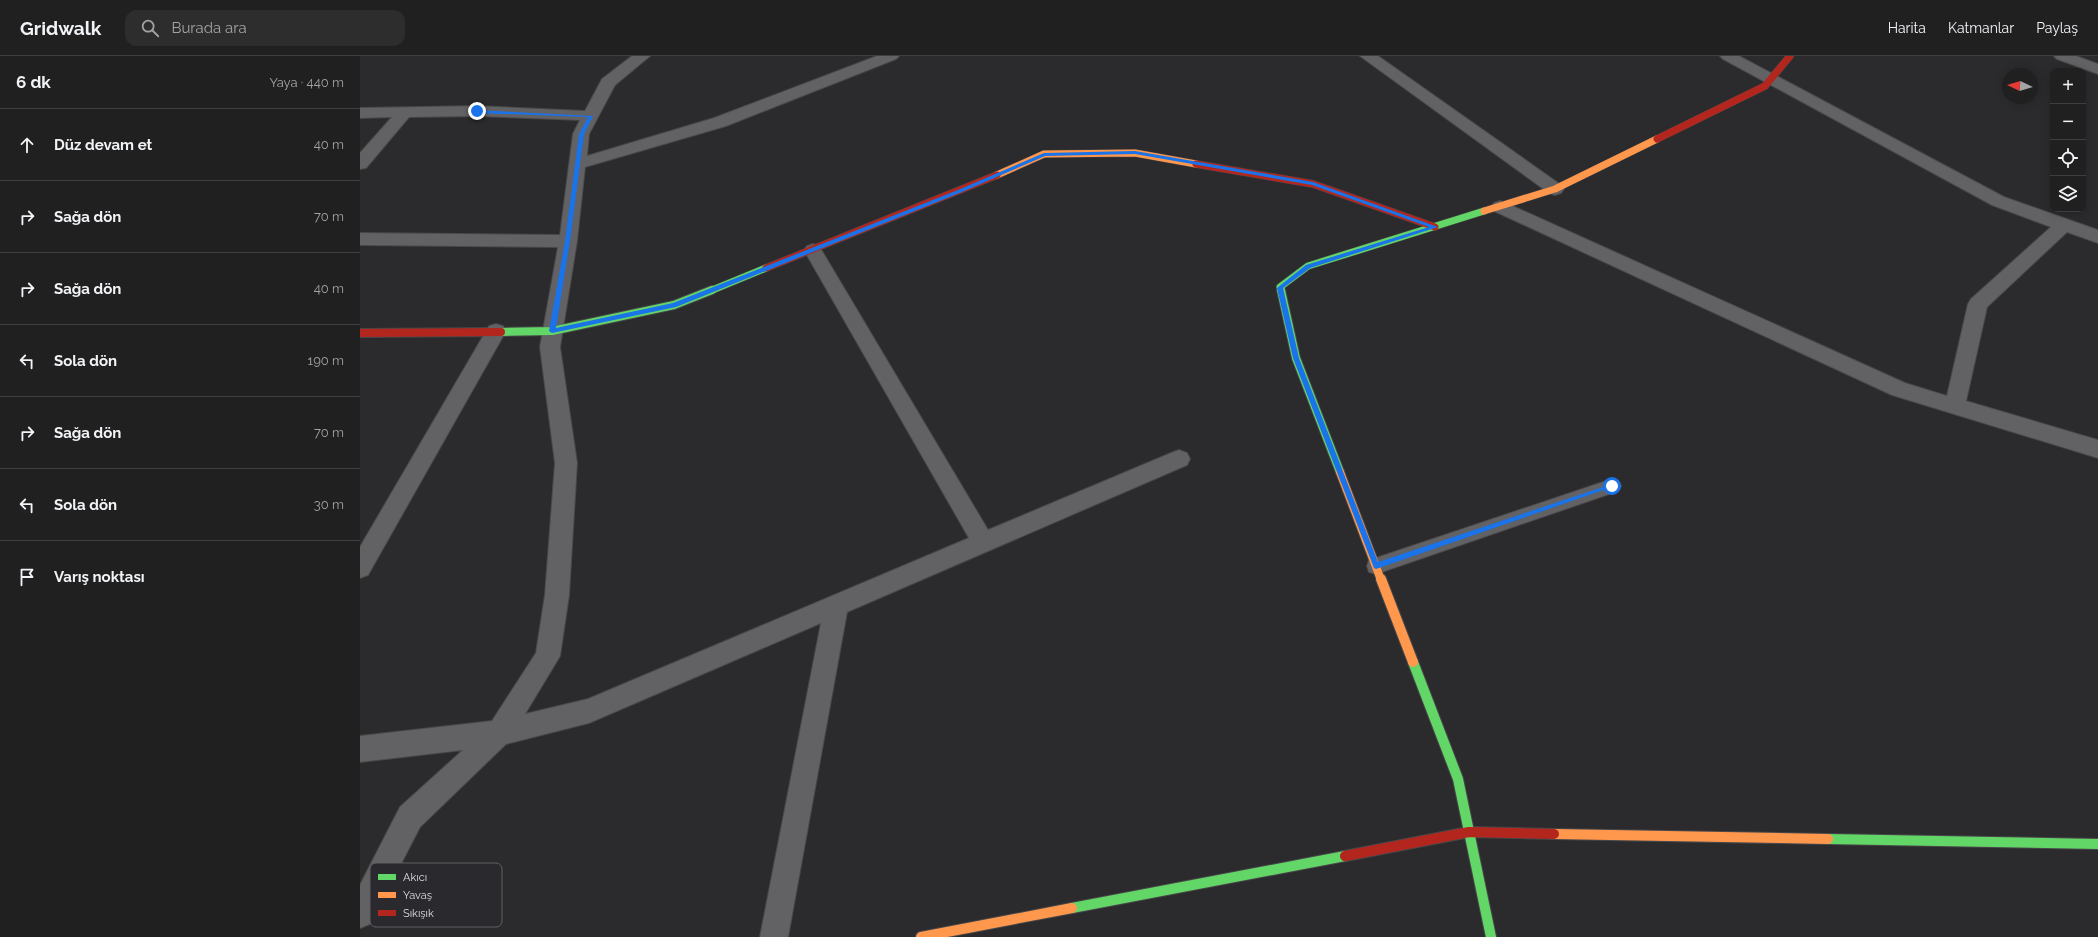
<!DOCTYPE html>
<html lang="tr">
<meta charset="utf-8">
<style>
body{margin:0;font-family:Raleway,sans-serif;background:#2d2d2e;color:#f1f3f6}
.controls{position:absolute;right:12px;top:12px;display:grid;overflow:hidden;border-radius:8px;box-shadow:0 2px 10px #0003}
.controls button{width:36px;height:36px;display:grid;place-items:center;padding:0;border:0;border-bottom:1px solid #3d3e3f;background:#202021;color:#f1f3f6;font:20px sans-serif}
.compass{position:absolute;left:1642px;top:12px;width:36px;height:36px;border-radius:50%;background:#202021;box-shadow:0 2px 10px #0003;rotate:274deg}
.stop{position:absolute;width:12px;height:12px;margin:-9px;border:3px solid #1a73e8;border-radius:50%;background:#fff}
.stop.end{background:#1a73e8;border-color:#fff;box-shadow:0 1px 4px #0008}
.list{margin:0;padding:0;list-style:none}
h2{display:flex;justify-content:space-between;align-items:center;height:52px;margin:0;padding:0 16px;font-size:17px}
h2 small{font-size:13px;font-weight:400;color:#a2a3a5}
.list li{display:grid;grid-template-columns:26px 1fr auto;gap:12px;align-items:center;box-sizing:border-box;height:72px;padding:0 16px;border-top:1px solid #3d3e3f}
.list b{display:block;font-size:15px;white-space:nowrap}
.list em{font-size:13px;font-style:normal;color:#a2a3a5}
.icon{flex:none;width:22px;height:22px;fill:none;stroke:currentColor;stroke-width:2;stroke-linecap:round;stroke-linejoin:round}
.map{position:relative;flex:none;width:1738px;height:881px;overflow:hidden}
header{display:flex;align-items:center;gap:24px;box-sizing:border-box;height:56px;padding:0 20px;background:#202021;border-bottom:1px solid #3d3e3f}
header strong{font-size:19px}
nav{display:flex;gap:22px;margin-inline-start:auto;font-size:14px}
.search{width:280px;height:36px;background:#2d2d2e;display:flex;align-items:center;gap:10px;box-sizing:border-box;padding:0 14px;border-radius:12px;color:#a2a3a5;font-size:15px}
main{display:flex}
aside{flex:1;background:#202021}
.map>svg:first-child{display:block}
</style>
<header>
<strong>Gridwalk</strong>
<div class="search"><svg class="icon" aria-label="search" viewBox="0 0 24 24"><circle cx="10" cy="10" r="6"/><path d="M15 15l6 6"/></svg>Burada ara</div>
<nav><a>Harita</a><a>Katmanlar</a><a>Paylaş</a></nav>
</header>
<main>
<aside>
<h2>6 dk<small>Yaya · 440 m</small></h2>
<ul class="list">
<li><svg class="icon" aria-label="ahead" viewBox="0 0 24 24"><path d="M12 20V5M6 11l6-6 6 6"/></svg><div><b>Düz devam et</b></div><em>40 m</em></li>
<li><svg class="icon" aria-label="right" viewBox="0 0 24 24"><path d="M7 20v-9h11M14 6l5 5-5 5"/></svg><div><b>Sağa dön</b></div><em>70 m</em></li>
<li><svg class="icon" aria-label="right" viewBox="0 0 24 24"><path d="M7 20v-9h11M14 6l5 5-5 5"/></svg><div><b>Sağa dön</b></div><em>40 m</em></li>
<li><svg class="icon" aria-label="left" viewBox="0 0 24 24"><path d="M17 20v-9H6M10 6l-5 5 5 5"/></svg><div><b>Sola dön</b></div><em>190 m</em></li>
<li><svg class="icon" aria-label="right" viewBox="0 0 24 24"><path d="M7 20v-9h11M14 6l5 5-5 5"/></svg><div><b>Sağa dön</b></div><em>70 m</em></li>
<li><svg class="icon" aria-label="left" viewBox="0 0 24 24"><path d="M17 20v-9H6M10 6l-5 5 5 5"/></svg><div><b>Sola dön</b></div><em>30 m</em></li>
<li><svg class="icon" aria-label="arrive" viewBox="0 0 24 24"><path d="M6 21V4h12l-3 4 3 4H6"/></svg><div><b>Varış noktası</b></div></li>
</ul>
</aside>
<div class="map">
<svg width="1738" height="881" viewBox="0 0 1738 881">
<rect width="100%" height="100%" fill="#2b2a2c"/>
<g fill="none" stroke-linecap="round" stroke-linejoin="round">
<defs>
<path id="lane" d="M1252 423 1258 425 1261 430 1258 435 1016 518 1009 516 1007 510 1009 504 1016 502Z"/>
<path id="street" d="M272 0H290L255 29 229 78 227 100 354 62 517 0H539L536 3 366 70 225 111 217 185 200 291 217 407 209 539 200 600 165 658 228 643 609 482 444 194 447 190 453 188 459 190 628 474 811 397 819 394 827 397 830 403 827 409 487 556 428 881H400L461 567 229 667 146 688 60 771 10 868 0 872V829L40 751 103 694 0 706V680L132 665 176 597 185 539 195 407 180 291 198 191 0 189V177L200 179 213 78 220 64 117 60 49 61 6 112 0 113V97L32 61 0 62V52L117 50 225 55 242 23Z
M1000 0H1018L1201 129 1204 133 1201 137 1195 139 1189 137Z
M1360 0H1379L1644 141 1738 174V187L1707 176 1627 251 1606 345 1738 384V402L1532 339 1134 155 1131 151 1134 147 1140 145 1146 147 1545 327 1587 340 1608 248 1611 243 1691 171 1632 149 1363 3Z
M1694 0H1716L1738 8V18L1697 3Z
M136 268 143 270 146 275 8 519 0 522V491L129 270Z"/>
<path id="fast-far2" d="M350 235 406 212
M921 235 920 231 948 210 1124 155"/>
<path id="fast-far1" d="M921 234 936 302 980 416
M141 276 192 275 314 249 352 234"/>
<path id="fast" d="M1053 606 1098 723 1131 881
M1468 783 1738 788
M712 852 985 800"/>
<path id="slow-far2" d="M637 119 684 98 775 97 836 108
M1124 155 1195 133 1297 83"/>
<path id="slow-far1" d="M980 416 1021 524"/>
<path id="slow" d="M1021 523 1053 606
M1194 778 1468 783
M561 881 712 852"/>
<path id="jam-far2" d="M1297 83 1405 30 1430 0
M836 108 953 128 1075 171
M406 212 637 119"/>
<path id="jam-far1" d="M0 277 141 276"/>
<path id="jam" d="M985 800 1109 776 1194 778"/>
</defs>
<use href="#lane" stroke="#484749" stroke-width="2"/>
<use href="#street" stroke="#484749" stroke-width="2"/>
<use href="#fast-far2" stroke="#484749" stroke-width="8"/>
<use href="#fast-far1" stroke="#484749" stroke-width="10"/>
<use href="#fast" stroke="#484749" stroke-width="12"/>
<use href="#slow-far2" stroke="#484749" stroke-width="8"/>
<use href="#slow-far1" stroke="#484749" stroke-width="10"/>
<use href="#slow" stroke="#484749" stroke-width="12"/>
<use href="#jam-far2" stroke="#484749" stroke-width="8"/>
<use href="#jam-far1" stroke="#484749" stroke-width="10"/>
<use href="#jam" stroke="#484749" stroke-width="12"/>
<use href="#lane" fill="#626163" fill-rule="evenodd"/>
<use href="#street" fill="#626163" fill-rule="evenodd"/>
<use href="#fast-far2" stroke="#63d668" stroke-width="7"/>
<use href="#fast-far1" stroke="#63d668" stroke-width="8"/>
<use href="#fast" stroke="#63d668" stroke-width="10"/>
<use href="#slow-far2" stroke="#ff974d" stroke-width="7"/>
<use href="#slow-far1" stroke="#ff974d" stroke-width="8"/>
<use href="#slow" stroke="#ff974d" stroke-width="10"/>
<use href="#jam-far2" stroke="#b3261e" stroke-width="7"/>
<use href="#jam-far1" stroke="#b3261e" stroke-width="8"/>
<use href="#jam" stroke="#b3261e" stroke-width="10"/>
</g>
<path fill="#1a73e8" d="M115 54 233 60 224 78 210 185 196 272 313 247 598 134 684 97 775 95 953 126 1078 171 950 212 923 232 939 302 1018 506 1252 428 1255 430 1016 513 1014 512 933 302 917 232 946 209 1069 171 952 129 775 98 685 100 602 136 316 251 192 277 189 275 205 185 219 78 228 61 117 57Z"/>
<rect x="10" y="807" width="132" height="64" rx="6" fill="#2a292d" stroke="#605f63" stroke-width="1"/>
<rect x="18" y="818" width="18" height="6" fill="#63d668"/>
<rect x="18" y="836" width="18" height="6" fill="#ff974d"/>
<rect x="18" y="854" width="18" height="6" fill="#b3261e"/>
<g font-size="11" fill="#dedde0">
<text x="43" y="825">Akıcı</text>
<text x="43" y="843">Yavaş</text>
<text x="43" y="861">Sıkışık</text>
</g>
</svg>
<div class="controls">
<button>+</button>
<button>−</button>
<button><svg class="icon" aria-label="locate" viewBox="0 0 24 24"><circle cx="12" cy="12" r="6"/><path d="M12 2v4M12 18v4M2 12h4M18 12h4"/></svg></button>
<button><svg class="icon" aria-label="layers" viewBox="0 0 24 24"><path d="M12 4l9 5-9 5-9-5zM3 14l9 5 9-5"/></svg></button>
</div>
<svg class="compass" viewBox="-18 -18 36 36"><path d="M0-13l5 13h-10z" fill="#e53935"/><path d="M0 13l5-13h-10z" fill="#a2a3a5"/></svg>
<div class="stop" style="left:1252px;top:430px"></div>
<div class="stop end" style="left:117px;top:55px"></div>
</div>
</main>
